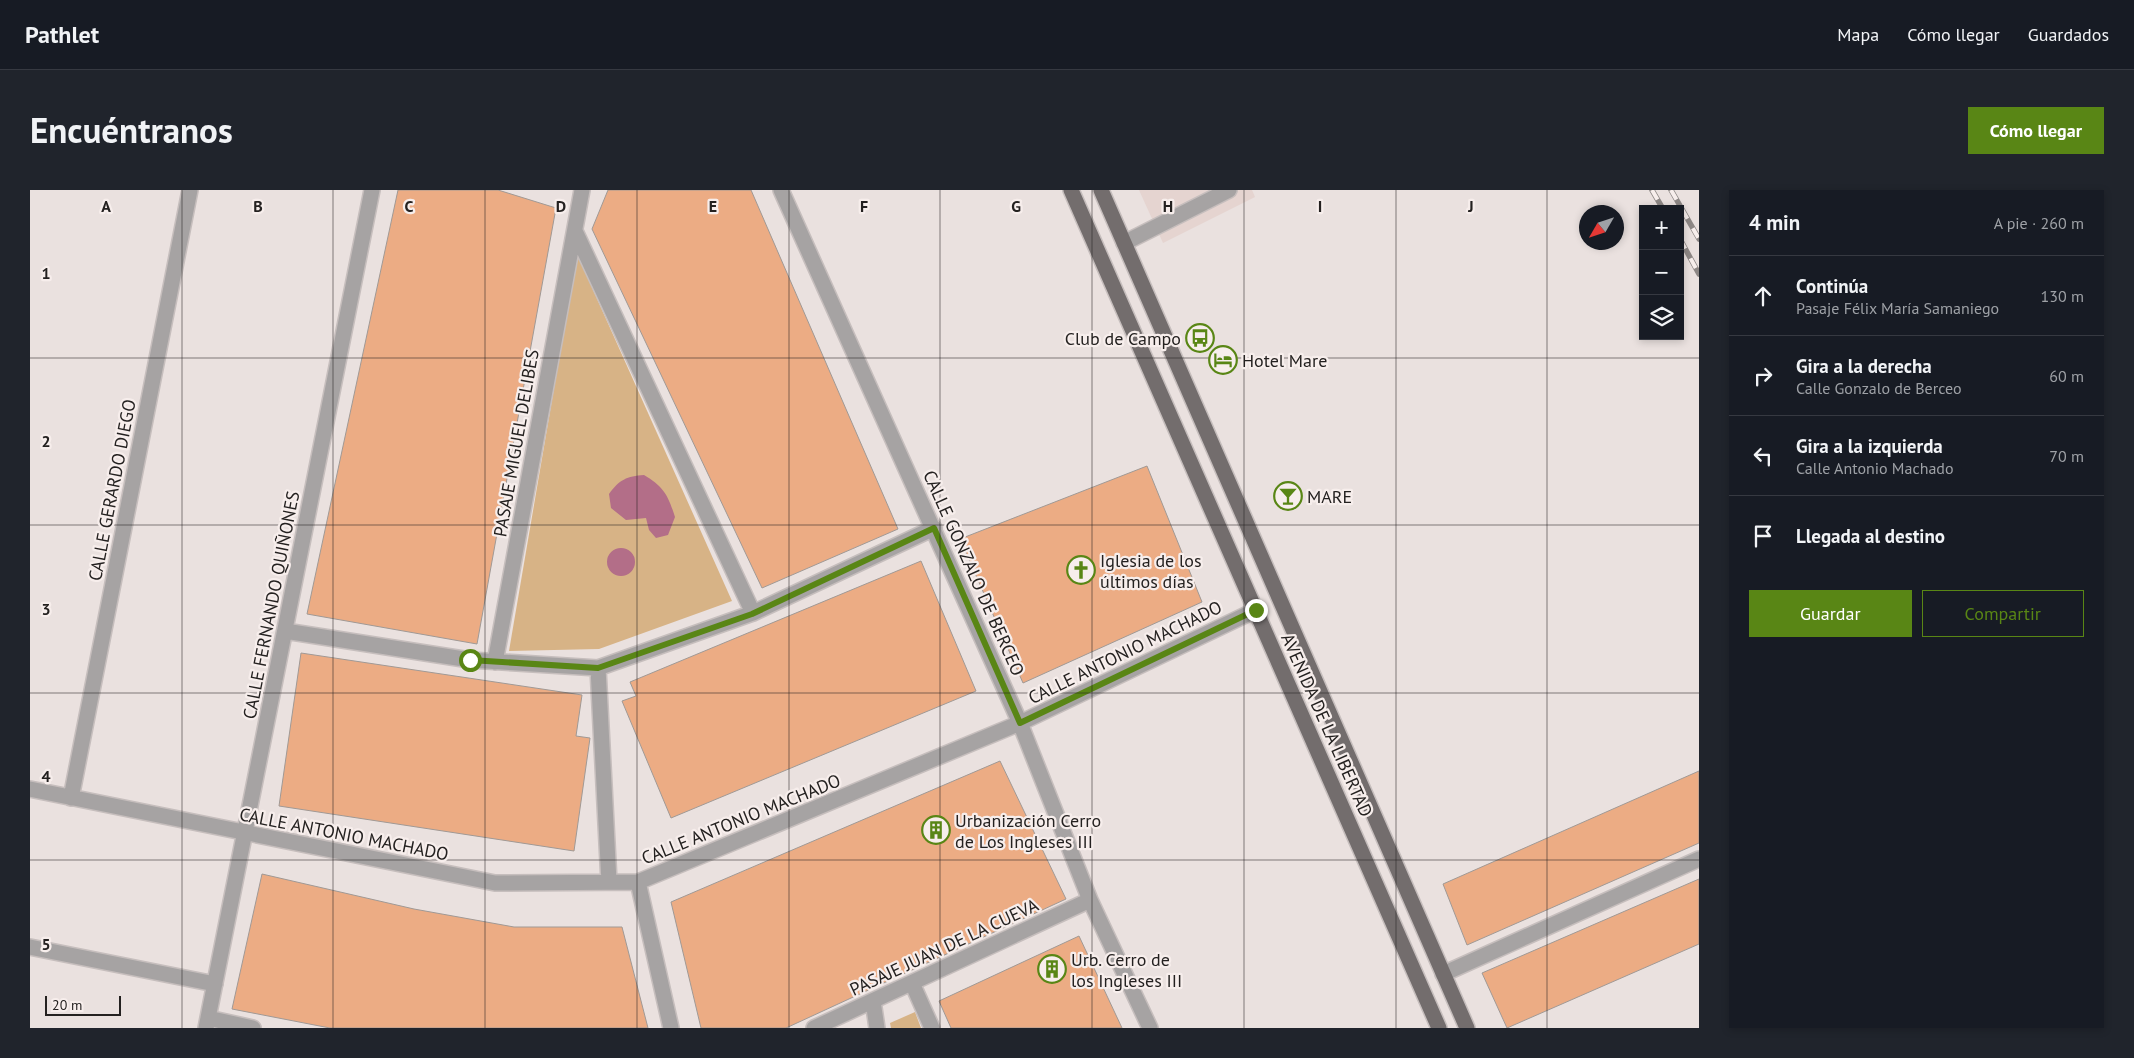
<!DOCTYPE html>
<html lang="es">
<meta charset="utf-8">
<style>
body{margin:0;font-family:"PT Sans",sans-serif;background:#20242c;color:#f1f3f6}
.controls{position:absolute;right:15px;top:15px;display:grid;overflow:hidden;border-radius:0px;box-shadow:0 2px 8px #0003}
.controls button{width:45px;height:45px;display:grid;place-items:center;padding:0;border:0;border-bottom:1px solid #363941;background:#171b24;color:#f1f3f6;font:25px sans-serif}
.compass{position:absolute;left:1549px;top:15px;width:45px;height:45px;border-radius:50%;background:#171b24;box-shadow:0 2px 8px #0003;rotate:231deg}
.scale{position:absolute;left:15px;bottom:12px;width:76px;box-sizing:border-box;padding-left:5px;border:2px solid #242120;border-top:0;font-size:14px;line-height:18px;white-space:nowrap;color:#242120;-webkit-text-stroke:4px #f7eeec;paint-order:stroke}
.stop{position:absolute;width:15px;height:15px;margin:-11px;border:4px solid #598615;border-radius:50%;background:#fff}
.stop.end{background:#598615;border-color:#fff;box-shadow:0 1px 5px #0008}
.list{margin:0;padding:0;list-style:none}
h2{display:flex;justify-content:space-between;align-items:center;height:65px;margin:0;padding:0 20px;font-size:21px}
h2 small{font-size:16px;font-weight:400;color:#9ea1a6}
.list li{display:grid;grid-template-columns:32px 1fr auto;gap:15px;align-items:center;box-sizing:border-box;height:80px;padding:0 20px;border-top:1px solid #363941}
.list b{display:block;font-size:19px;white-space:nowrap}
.list p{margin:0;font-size:16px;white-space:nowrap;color:#9ea1a6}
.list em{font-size:16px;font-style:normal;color:#9ea1a6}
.actions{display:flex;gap:10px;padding:15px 20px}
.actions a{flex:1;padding:11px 0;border:1px solid #598615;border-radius:0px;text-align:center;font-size:18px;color:#598615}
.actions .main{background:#598615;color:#fff}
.icon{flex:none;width:28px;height:28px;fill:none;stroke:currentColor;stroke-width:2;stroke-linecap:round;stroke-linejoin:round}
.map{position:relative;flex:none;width:1669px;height:838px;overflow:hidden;border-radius:0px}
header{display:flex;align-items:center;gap:30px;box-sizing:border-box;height:70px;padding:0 25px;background:#171b24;border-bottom:1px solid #363941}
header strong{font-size:24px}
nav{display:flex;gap:28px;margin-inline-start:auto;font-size:18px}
.intro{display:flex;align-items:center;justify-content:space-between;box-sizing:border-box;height:120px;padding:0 30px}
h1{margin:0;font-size:35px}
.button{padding:12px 22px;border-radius:0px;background:#598615;color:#fff;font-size:18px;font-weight:700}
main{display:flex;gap:30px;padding:0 30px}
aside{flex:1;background:#171b24;border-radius:0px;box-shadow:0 2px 8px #0003}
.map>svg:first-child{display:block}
</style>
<header>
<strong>Pathlet</strong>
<nav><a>Mapa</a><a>Cómo llegar</a><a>Guardados</a></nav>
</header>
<div class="intro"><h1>Encuéntranos</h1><a class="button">Cómo llegar</a></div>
<main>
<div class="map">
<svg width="1669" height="838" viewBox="0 0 1669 838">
<rect width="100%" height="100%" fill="#eae1df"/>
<path fill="#e5d4d0" d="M1109 0H1222L1225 7 1133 53Z"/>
<path fill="#d7b386" d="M547 64 702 411 569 459 479 461Z
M885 822 891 838H861L860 833Z"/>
<path fill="#b36e88" d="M614 285C634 297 638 305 645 327L638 345 626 348 619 340 616 328 596 330 581 318 579 304C589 290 597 286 614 285Z
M577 372a14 14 0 1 1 28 0a14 14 0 1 1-28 0Z"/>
<path fill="#ecac84" stroke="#a09995" d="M368 0H468L526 18 447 454 277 424Z
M578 0H721L868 339 732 398 562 39Z
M1117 276 1172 412 993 493 930 349Z
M891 371 946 501 641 628 592 511 606 506 600 492Z
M271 463 552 505 546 546 560 548 544 661 249 616Z
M970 571 1036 709 756 838H671L641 712Z
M1669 581V653L1437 755 1413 694Z
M232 684 384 719 484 737H592L618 838H300L202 819Z
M1669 689V754L1477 838 1452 783Z
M1049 746 1092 838H921L909 811Z"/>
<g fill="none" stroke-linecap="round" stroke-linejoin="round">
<defs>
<path id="minor" d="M751 0 990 533 1060 710 1120 838
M545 41 723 423
M1094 53 1199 0
M255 441 440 470 568 478 723 423 904 338
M465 472 552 0
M568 478 579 692
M0 599 465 693 608 692 990 533 1226 420
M41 608 160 0
M608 692 641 838
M0 757 185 794
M1413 784 1669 669
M882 793 902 838
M843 811 847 838
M178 828 223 838
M176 838 342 0
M784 838 1060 710"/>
<path id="major" d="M1041 0 1409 838
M1071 0 1437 838"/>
</defs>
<use href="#minor" stroke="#c6bebd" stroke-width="18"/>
<use href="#major" stroke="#c6bebd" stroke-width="18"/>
<use href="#minor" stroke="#a6a3a3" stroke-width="15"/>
<use href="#major" stroke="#736d6d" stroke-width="15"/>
<defs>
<path id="rail" d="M1622 0 1633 19
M1641 0 1669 49
M1650 49 1669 84"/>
</defs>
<use href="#rail" stroke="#8d8785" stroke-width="5.5"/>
<use href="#rail" stroke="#f7eeec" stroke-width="4" stroke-dasharray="11" stroke-linecap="butt"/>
</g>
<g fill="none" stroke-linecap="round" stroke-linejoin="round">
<path stroke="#598615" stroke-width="6" d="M440 470 568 478 722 424 904 338 990 533 1226 420"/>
</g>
<path fill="none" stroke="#242120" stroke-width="1" stroke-opacity="0.55" d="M152 0V838M303 0V838M455 0V838M607 0V838M759 0V838M910 0V838M1062 0V838M1214 0V838M1366 0V838M1517 0V838M0 168H1669M0 335H1669M0 503H1669M0 670H1669"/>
<defs>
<symbol id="bus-ring" viewBox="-11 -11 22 22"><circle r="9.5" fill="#f7eeec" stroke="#598615" stroke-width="1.5"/><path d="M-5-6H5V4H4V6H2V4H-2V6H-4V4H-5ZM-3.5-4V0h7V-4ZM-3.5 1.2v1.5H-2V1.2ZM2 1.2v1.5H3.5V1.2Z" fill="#598615"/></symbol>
<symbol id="hotel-ring" viewBox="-11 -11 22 22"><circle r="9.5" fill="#f7eeec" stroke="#598615" stroke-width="1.5"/><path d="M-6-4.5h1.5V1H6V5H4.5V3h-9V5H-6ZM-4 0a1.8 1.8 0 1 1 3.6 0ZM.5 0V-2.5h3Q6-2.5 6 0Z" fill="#598615"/></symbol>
<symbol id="bar-ring" viewBox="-11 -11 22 22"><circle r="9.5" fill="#f7eeec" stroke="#598615" stroke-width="1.5"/><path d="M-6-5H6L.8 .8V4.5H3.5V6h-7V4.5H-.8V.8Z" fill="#598615"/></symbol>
<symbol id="church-ring" viewBox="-11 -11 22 22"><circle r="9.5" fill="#f7eeec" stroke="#598615" stroke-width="1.5"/><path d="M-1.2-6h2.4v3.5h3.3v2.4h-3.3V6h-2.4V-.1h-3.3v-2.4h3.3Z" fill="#598615"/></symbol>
<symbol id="building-ring" viewBox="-11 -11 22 22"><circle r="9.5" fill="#f7eeec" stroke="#598615" stroke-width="1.5"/><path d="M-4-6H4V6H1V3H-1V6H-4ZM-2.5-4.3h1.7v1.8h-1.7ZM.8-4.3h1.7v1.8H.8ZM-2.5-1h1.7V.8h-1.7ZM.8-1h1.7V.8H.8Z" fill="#598615"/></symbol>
</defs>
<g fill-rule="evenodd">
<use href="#bus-ring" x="1154" y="132" width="32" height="32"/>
<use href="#hotel-ring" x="1177" y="154" width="32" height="32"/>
<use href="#bar-ring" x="1242" y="290" width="32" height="32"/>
<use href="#church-ring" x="1035" y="364" width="32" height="32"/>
<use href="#building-ring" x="890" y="624" width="32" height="32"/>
<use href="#building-ring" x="1006" y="763" width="32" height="32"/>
</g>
<g text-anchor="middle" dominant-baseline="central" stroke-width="4.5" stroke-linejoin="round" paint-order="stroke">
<g font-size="18" fill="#242120" stroke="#f7eeec" text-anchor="start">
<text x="1151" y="148" text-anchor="end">Club de Campo</text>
<text x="1212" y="170">Hotel Mare</text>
<text x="1277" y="306">MARE</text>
<text x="1070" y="370">Iglesia de los<tspan x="1070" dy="21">últimos días</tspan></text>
<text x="925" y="630">Urbanización Cerro<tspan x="925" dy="21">de Los Ingleses III</tspan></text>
<text x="1041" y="769">Urb. Cerro de<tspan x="1041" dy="21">los Ingleses III</tspan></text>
</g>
<g font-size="18" fill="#242120" stroke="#f7eeec">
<text transform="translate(486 253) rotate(-80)">PASAJE MIGUEL DELIBES</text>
<text transform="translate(82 300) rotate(-79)">CALLE GERARDO DIEGO</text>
<text transform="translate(944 383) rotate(66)">CALLE GONZALO DE BERCEO</text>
<text transform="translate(241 415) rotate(-79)">CALLE FERNANDO QUIÑONES</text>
<text transform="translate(1095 462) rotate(-26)">CALLE ANTONIO MACHADO</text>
<text transform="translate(1297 535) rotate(66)">AVENIDA DE LA LIBERTAD</text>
<text transform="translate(711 629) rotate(-22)">CALLE ANTONIO MACHADO</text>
<text transform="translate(314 644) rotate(11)">CALLE ANTONIO MACHADO</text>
<text transform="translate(914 757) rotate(-25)">PASAJE JUAN DE LA CUEVA</text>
</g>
</g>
<g font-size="16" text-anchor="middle" font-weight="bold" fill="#242120" stroke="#f7eeec" stroke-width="4.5" stroke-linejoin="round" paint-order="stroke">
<text x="76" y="22">A</text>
<text x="228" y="22">B</text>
<text x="379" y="22">C</text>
<text x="531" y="22">D</text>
<text x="683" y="22">E</text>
<text x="834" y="22">F</text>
<text x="986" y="22">G</text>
<text x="1138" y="22">H</text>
<text x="1290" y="22">I</text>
<text x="1441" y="22">J</text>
<text x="16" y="89">1</text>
<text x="16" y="257">2</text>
<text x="16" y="425">3</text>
<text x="16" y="592">4</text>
<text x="16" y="760">5</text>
</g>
</svg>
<div class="controls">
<button>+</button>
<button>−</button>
<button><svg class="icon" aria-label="layers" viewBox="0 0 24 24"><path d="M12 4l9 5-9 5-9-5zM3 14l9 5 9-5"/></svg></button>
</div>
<svg class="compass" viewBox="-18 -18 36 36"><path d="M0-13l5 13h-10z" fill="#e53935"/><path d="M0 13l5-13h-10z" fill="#9ea1a6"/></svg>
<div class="scale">20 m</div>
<div class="stop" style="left:440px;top:470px"></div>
<div class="stop end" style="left:1226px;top:420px"></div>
</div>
<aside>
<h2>4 min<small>A pie · 260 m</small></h2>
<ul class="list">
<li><svg class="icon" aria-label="ahead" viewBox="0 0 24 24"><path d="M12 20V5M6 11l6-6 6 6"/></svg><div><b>Continúa</b><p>Pasaje Félix María Samaniego</p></div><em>130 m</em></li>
<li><svg class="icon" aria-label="right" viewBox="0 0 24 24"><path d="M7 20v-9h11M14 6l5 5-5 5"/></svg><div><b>Gira a la derecha</b><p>Calle Gonzalo de Berceo</p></div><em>60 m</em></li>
<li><svg class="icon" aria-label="left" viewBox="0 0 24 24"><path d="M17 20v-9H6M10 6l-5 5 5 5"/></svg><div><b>Gira a la izquierda</b><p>Calle Antonio Machado</p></div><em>70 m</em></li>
<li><svg class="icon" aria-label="arrive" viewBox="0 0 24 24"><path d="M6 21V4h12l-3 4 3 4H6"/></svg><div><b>Llegada al destino</b></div></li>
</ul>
<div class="actions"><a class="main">Guardar</a><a>Compartir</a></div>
</aside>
</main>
